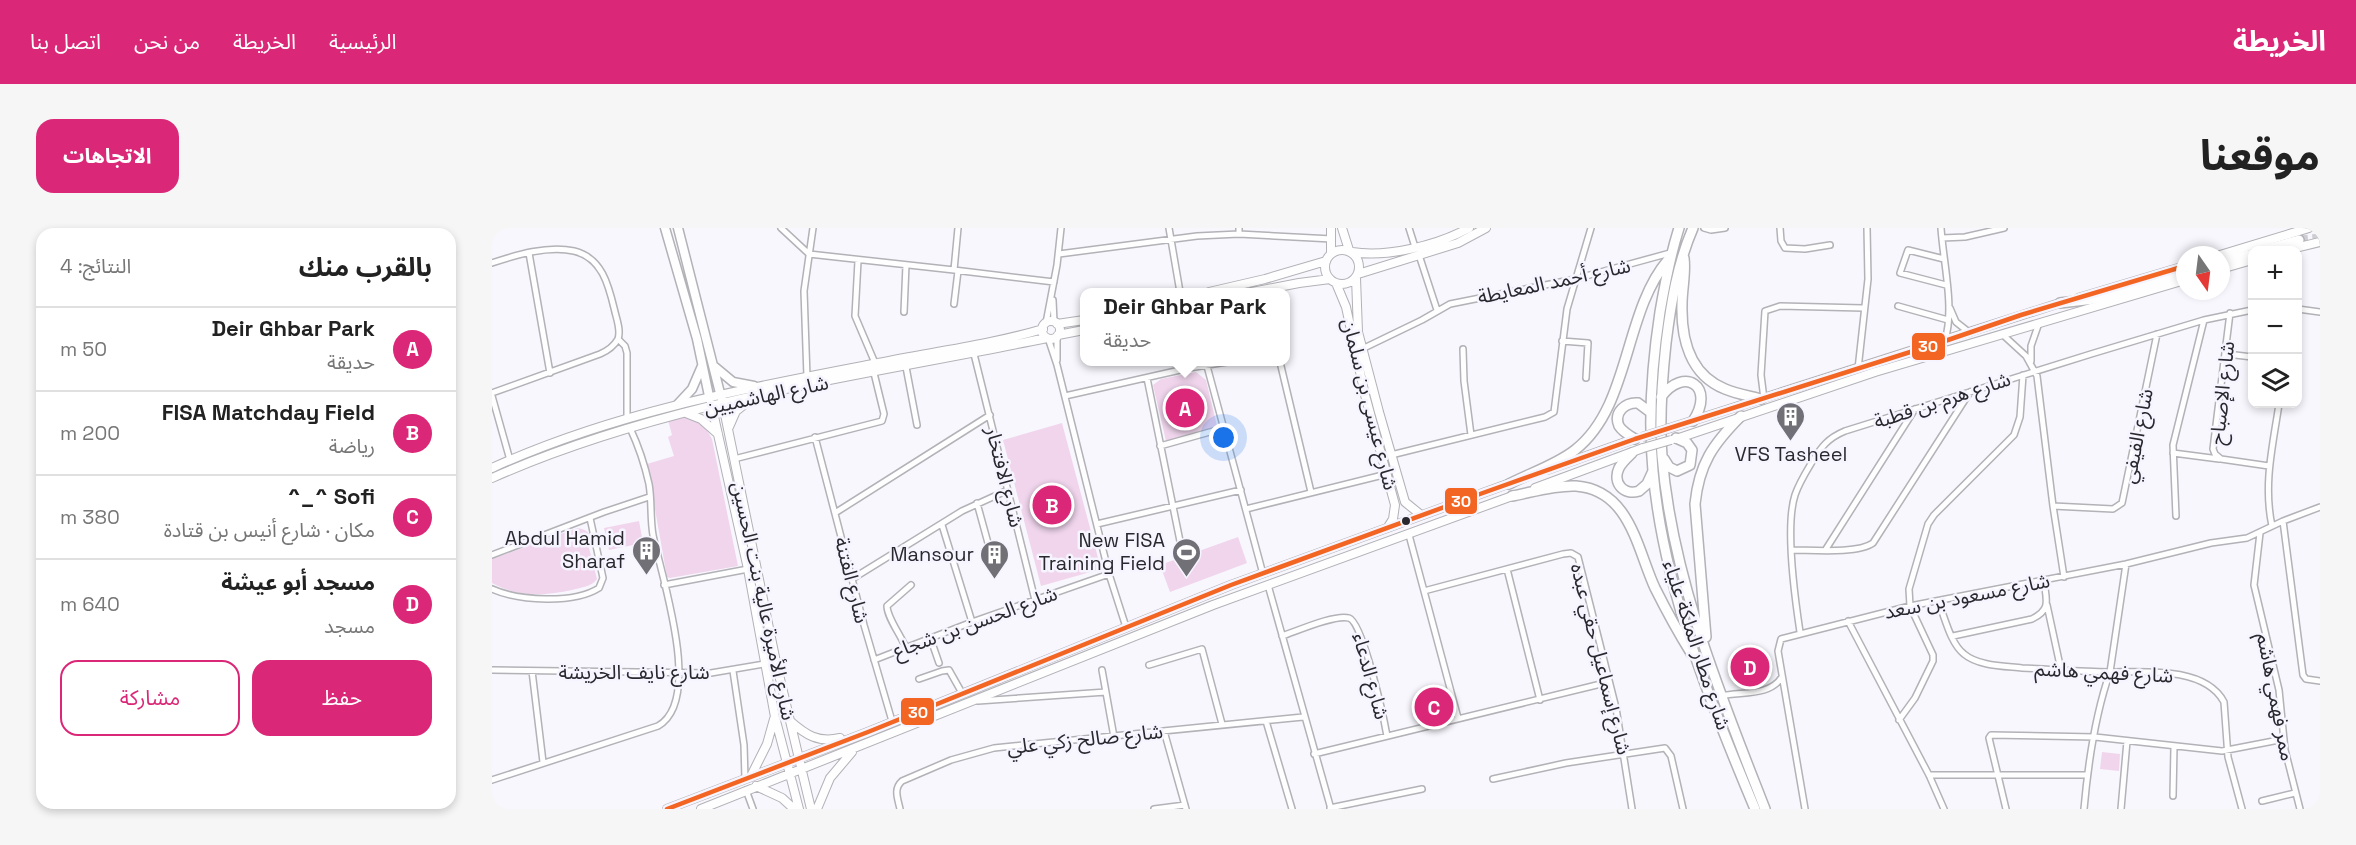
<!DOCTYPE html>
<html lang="ar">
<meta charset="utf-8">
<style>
body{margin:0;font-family:"Space Grotesk","Noto Sans Arabic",sans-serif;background:#f6f6f6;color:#222;direction:rtl}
.controls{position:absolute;right:18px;top:18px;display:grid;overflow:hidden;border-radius:12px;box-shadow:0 3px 9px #0003}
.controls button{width:54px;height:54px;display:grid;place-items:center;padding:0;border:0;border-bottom:2px solid #e0e0e0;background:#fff;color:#222;font:30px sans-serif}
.compass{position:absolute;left:1684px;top:18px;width:54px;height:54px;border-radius:50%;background:#fff;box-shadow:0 3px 9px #0003;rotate:166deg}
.you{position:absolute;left:732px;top:210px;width:21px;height:21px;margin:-15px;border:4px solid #fff;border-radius:50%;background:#1a73e8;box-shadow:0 0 0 9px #1a73e833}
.badge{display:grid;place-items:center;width:39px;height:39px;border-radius:50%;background:#db2777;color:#fff;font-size:20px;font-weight:700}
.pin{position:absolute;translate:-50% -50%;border:3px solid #fff;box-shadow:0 2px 6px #0006}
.popup{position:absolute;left:588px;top:60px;width:210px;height:78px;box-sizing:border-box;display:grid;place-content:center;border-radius:12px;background:#fff;filter:drop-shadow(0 2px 4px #0005);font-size:20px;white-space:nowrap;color:#767676}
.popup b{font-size:22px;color:#222}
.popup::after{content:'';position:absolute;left:50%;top:100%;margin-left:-12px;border:12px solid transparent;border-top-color:#fff}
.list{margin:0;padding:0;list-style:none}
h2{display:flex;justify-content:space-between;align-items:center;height:78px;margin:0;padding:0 24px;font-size:26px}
h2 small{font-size:20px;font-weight:400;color:#767676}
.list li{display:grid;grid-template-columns:39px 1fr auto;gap:18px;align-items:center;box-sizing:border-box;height:84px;padding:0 24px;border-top:2px solid #e0e0e0}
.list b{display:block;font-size:22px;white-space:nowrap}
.list p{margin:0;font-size:20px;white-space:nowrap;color:#767676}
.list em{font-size:20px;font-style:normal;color:#767676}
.actions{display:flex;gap:12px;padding:18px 24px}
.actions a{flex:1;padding:14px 0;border:2px solid #db2777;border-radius:18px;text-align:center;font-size:21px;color:#db2777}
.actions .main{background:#db2777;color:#fff}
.icon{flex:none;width:33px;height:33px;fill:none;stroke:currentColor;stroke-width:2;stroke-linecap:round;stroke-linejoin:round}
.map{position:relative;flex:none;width:1828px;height:581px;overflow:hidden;direction:ltr;border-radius:18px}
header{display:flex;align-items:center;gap:36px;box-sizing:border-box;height:84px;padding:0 30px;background:#db2777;color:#fff}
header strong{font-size:28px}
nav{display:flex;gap:33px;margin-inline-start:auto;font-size:21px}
.intro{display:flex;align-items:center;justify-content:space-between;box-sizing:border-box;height:144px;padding:0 36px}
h1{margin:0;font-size:42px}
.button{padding:15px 27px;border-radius:18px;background:#db2777;color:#fff;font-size:21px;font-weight:700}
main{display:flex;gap:36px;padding:0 36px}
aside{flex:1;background:#fff;border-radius:18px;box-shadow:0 3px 9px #0003}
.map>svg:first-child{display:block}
</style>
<header>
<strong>الخريطة</strong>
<nav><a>الرئيسية</a><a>الخريطة</a><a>من نحن</a><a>اتصل بنا</a></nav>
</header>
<div class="intro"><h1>موقعنا</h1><a class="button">الاتجاهات</a></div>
<main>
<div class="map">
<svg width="1828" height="581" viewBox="0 0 1828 581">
<rect width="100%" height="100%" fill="#f8f7fd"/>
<path fill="#f0d5ed" d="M704 144 714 152 725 198 674 213 661 157 669 151Z
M191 189C207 191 213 197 220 211L246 338 178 350 175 349 155 236 182 228 176 209 180 207 176 192Z
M570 195 609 341 549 358 511 212Z
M147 293 151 315 117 322 112 300Z
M85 300C92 301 97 303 99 310L95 312 105 351C99 359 90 359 80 362 52 368 25 369 0 355V331Z
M746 309 755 335 678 364 668 337Z
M1610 524 1628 526 1627 543 1608 541Z"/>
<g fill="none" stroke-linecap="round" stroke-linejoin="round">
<path stroke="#cfced4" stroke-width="9" stroke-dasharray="9 4.5" stroke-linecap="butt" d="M1807 12 1828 10"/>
<defs>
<path id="street" d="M289 0 317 26 462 42 466 0
M677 0 688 64
M917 0 923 19
M1212 0 1219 2 1233 0
M1288 0 1289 13 1293 20 1313 21 1338 17
M1449 0C1451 33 1463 80 1453 112
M747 6 840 11
M1450 10 1473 9 1512 0
M37 25 58 145
M567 26 705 8 747 6V0
M927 27 945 82
M1452 31 1416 22 1408 45 1454 57
M366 33 363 88 383 135
M0 35C24 27 56 17 82 23 111 30 117 59 123 84 125 92 129 103 126 111 122 118 115 123 108 126L0 165
M462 42 562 54
M561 72 562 94
M462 76 466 43
M1406 78 1456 92
M1458 80 1464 94 1478 105
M1806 81 1828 84
M412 84 414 37
M1738 85 1721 221 1723 226 1729 231 1777 238
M554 95 565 37 569 0
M1510 106 1534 128 1545 148 1561 278 1572 349
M565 108V132
M556 110 565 137 617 346 634 399
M126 111 133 118 135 125V191
M1070 113 1096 115 1094 150
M870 121 930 92 958 76 1083 51 1178 25
M971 121 972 153 979 207
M482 126 543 372
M1735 126 1760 129
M1539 133V118L1547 95
M788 134 819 264
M715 138 771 346
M414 139 425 197
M1366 141 1376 51 1375 0
M315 149 312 63 321 0
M655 150 691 328
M0 168 18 232
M573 168 697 140 735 134
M1272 171 1269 147 1273 83 1288 78 1371 80
M323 209 372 397 400 493
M668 218 732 200
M1681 225 1727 231
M899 227 1053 189 1062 184 1075 81 1099 0
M242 231 390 193 392 186 382 145
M485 275 496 315
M1561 278 1621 281 1630 275 1665 106
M754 281 895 246
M343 285 498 187
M1684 288 1681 217 1712 92
M1791 293 1811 447 1814 451 1828 453
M605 296 749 262
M450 297 480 394
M1780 298C1771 256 1781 217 1787 176
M1768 305 1762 357 1787 462 1793 522 1808 581
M917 307 966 490
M1334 321 1423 181
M1300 322C1320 322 1366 326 1381 315L1478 164
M0 327 112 284 157 269
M1015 341 1048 472
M360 351 470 283 516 262
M172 357 256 341
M776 357 839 581
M0 361C27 373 82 376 107 360L111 350 98 290
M932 363 1071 326 1079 325 1086 329 1124 480 1140 581
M1446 373C1453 389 1458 415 1472 426 1486 438 1512 438 1530 440 1559 441 1588 444 1617 444 1651 444 1713 438 1732 474L1736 529 1750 581
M1555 377 1569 442
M1356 393 1437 547 1452 581
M1308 404C1303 371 1293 298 1303 267 1307 255 1314 244 1320 234 1329 219 1336 210 1353 203L1599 126 1712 92 1760 82
M790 408C805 403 843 386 857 390 871 394 892 491 895 508
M1461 408 1540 391C1560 381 1554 372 1552 353
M438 409 447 435
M413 418C408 406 395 389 395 378L419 357
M382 432 480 394 617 346
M657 437 710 421 730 496
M0 442 219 445 284 434
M610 442 622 509
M40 443 51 534
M241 443 252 517 253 551
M427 451 450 443 457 442 470 465
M1229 468C1249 463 1277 469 1290 449
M486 473 614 464
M1407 492 1423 470 1441 433V427L1418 378 1417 361 1436 296 1442 287 1522 207 1528 189 1531 147
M774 493 800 581
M672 503 694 581
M822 526 1117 454
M1437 547H1595
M1001 551 1074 535 1173 520 1179 528 1191 581
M0 552 166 498C212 472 169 348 161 307 158 290 160 273 157 256 153 238 146 217 138 200
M254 562 261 581
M1681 568 1682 519
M1770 573 1803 565
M838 580 930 561
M408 581C406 571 401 561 410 553L459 532 502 520 811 489
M662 581 693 577
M1313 581 1286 423 1289 411 1418 378 1634 336 1719 315 1755 310 1791 293 1828 279
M1514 581 1497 510 1499 507 1603 509 1730 523 1792 511
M1592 581C1596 536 1603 487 1618 444L1634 336
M1629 581 1635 513"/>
<path id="secondary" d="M839 0V25
M850 0 857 22
M833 39a17 17 0 1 1 34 0a17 17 0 1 1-34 0Z
M1795 22 1828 14
M860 24C895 30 946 17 977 0
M1728 27 1817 0
M1729 41 1760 32
M866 46 966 15 994 0
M864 50 866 104 887 184 913 274 929 287
M844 55 854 79 873 167 903 277 901 291 896 299
M717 64 773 51 834 33
M760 64 807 55 838 51
M1586 70 1693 38
M550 102a9 9 0 1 1 18 0a9 9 0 1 1-18 0Z
M565 96 592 92
M566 107 592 102
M230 172 284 434 319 581
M219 175 256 341 283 489 307 581
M194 185 209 191 226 206
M237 199 244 183 258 172
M1178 200 1571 74
M1184 211 1383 144 1693 52
M0 240C122 184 255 160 386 135 440 124 497 117 551 101
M1055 242 1145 210
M0 250C174 173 370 148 555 110
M1043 260 1151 220
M298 493C314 507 326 515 348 510
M259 548 275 516 282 491
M264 558 290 570 302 581
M175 581 376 504 739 357 1021 254
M209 581 721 377 1023 267
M325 581 338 550 360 524"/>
<path id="primary" d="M173 0 205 111 217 168
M186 0 228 165
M223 139 241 154 262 158
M186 176 200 161 210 138"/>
<path id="highway" d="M1187 0C1178 28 1173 55 1168 84 1160 136 1156 190 1161 243 1171 359 1218 474 1263 581
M1201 0C1185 37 1179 75 1174 115 1170 152 1167 191 1170 228 1180 351 1229 468 1273 581
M1771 22 1807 12
M1192 30C1194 45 1190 61 1190 76 1189 111 1198 147 1233 161 1245 166 1258 168 1269 171
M1729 34 1760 26
M1568 75 1602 71 1693 45
M1169 169C1192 138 1224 158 1201 193
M1143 211C1138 208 1130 203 1127 198 1121 184 1134 174 1146 175L1158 184
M1140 225C1136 229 1130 234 1127 240 1120 255 1132 268 1147 263L1155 256 1161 243
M1172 231 1177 239 1185 243 1198 237 1200 222 1195 215 1184 210
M1017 256C1038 245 1064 237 1083 222 1139 178 1131 85 1176 32
M1020 268C1041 264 1063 257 1084 258 1138 262 1145 321 1163 360 1174 382 1186 404 1199 425
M1214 409 1203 276C1207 236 1221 216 1249 188"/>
</defs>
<use href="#street" stroke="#b2b2b7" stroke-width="8"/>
<use href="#secondary" stroke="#b2b2b7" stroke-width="10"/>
<use href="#primary" stroke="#b2b2b7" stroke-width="11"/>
<use href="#highway" stroke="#b2b2b7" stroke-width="12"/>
<use href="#street" stroke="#fefeff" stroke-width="5"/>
<use href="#secondary" stroke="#fefeff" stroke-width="8"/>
<use href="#primary" stroke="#fefeff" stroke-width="8"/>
<use href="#highway" stroke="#fefeff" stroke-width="9"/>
<defs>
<path id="secondary-bridge" d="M1150 209 1178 200
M1151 220 1179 212"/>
</defs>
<use href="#secondary-bridge" stroke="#b2b2b7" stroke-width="10" stroke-linecap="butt"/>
<use href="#secondary-bridge" stroke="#fefeff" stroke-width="8"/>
<defs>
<path id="bus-1" d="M175 581 376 504 739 357 988 266 1143 211 1453 113 1529 87 1693 38"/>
</defs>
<use href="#bus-1" stroke="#f6f5ff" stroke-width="9"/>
<use href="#bus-1" stroke="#f26522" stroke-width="4.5"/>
</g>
<defs>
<symbol id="building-pin" viewBox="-11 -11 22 30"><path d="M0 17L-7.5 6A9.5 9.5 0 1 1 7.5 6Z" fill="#717076" stroke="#f6f5ff"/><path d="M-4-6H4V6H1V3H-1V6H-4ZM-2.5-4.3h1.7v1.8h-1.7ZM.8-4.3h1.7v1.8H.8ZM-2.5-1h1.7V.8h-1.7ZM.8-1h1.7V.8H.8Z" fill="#fff"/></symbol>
<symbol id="stadium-pin" viewBox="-11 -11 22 30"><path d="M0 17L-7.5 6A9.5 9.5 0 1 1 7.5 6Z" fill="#717076" stroke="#f6f5ff"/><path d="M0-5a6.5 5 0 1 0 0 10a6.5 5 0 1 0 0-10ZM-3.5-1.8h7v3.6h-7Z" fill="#fff"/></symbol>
</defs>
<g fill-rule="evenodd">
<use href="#building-pin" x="1282" y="172" width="33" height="45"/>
<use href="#building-pin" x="138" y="306" width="33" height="45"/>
<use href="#stadium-pin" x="678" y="308" width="33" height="45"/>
<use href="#building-pin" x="486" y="310" width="33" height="45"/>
</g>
<circle fill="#29282e" stroke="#f6f5ff" stroke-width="2" cx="914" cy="293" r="5"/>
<g text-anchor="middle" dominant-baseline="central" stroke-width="5" stroke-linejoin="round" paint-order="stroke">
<g font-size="20" fill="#29282e" stroke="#f6f5ff">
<text transform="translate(1062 53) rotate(-12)">شارع أحمد المعايطة</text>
<text transform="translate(1730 165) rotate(-84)">شارع الإصباح</text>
<text transform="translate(274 167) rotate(-12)">شارع الهاشميين</text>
<text transform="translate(1450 172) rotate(-18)">شارع هرم بن قطبة</text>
<text transform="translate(878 176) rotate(76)">شارع عيسى بن سلمان</text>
<text transform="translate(1645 208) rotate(-79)">شارع الفيفي</text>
<text transform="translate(513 249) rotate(76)">شارع الافتخار</text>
<text transform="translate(360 352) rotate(76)">شارع الفتنة</text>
<text transform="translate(1475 368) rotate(-11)">شارع مسعود بن سعد</text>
<text transform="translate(272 373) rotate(78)">شارع الأميرة عالية بنت الحسين</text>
<text transform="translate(483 394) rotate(-20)">شارع الحسن بن شجاع</text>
<text transform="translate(1205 417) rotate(72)">شارع مطار الملكة علياء</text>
<text transform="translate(1109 431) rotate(76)">شارع إسماعيل حقي عبده</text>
<text x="142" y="444">شارع نايف الخريشة</text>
<text transform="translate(1612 444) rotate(3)">شارع فهمي هاشم</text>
<text transform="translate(879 448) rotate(75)">شارع الدعاء</text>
<text transform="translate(1784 469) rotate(79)">ممر فهمي هاشم</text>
<text transform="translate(593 511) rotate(-6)">شارع صالح زكي علي</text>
</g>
<g font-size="20" fill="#29282e" stroke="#f6f5ff" text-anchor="end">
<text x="1299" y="226" text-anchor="middle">VFS Tasheel</text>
<text x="133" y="310">Abdul Hamid<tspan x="133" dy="23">Sharaf</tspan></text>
<text x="673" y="312">New FISA<tspan x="673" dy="23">Training Field</tspan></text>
<text x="482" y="326">Mansour</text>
</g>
</g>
<g stroke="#f6f5ff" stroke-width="2">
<rect x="1419" y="104" width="35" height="29" rx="6" fill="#f26522"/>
<rect x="952" y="259" width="34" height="28" rx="6" fill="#f26522"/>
<rect x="408" y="469" width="35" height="29" rx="6" fill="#f26522"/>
</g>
<g font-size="16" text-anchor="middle" font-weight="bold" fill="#fff">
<text x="1436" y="124">30</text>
<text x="969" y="279">30</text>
<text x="426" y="490">30</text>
</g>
</svg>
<div class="controls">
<button>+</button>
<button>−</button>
<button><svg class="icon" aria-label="layers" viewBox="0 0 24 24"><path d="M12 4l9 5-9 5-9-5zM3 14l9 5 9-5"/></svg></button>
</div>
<svg class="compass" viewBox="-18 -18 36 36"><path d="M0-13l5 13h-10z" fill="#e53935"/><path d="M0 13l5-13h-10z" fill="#767676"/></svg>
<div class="you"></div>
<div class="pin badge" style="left:693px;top:180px">A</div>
<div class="popup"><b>Deir Ghbar Park</b>حديقة</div>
<div class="pin badge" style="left:560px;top:277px">B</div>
<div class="pin badge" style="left:942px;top:479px">C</div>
<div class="pin badge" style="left:1258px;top:439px">D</div>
</div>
<aside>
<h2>بالقرب منك<small>النتائج: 4</small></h2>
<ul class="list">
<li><span class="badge">A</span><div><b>Deir Ghbar Park</b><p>حديقة</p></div><em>50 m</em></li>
<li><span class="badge">B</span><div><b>FISA Matchday Field</b><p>رياضة</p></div><em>200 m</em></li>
<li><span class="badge">C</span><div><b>Sofi ^_^</b><p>مكان · شارع أنيس بن قتادة</p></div><em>380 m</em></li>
<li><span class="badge">D</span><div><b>مسجد أبو عيشة</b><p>مسجد</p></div><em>640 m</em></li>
</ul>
<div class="actions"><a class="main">حفظ</a><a>مشاركة</a></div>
</aside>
</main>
